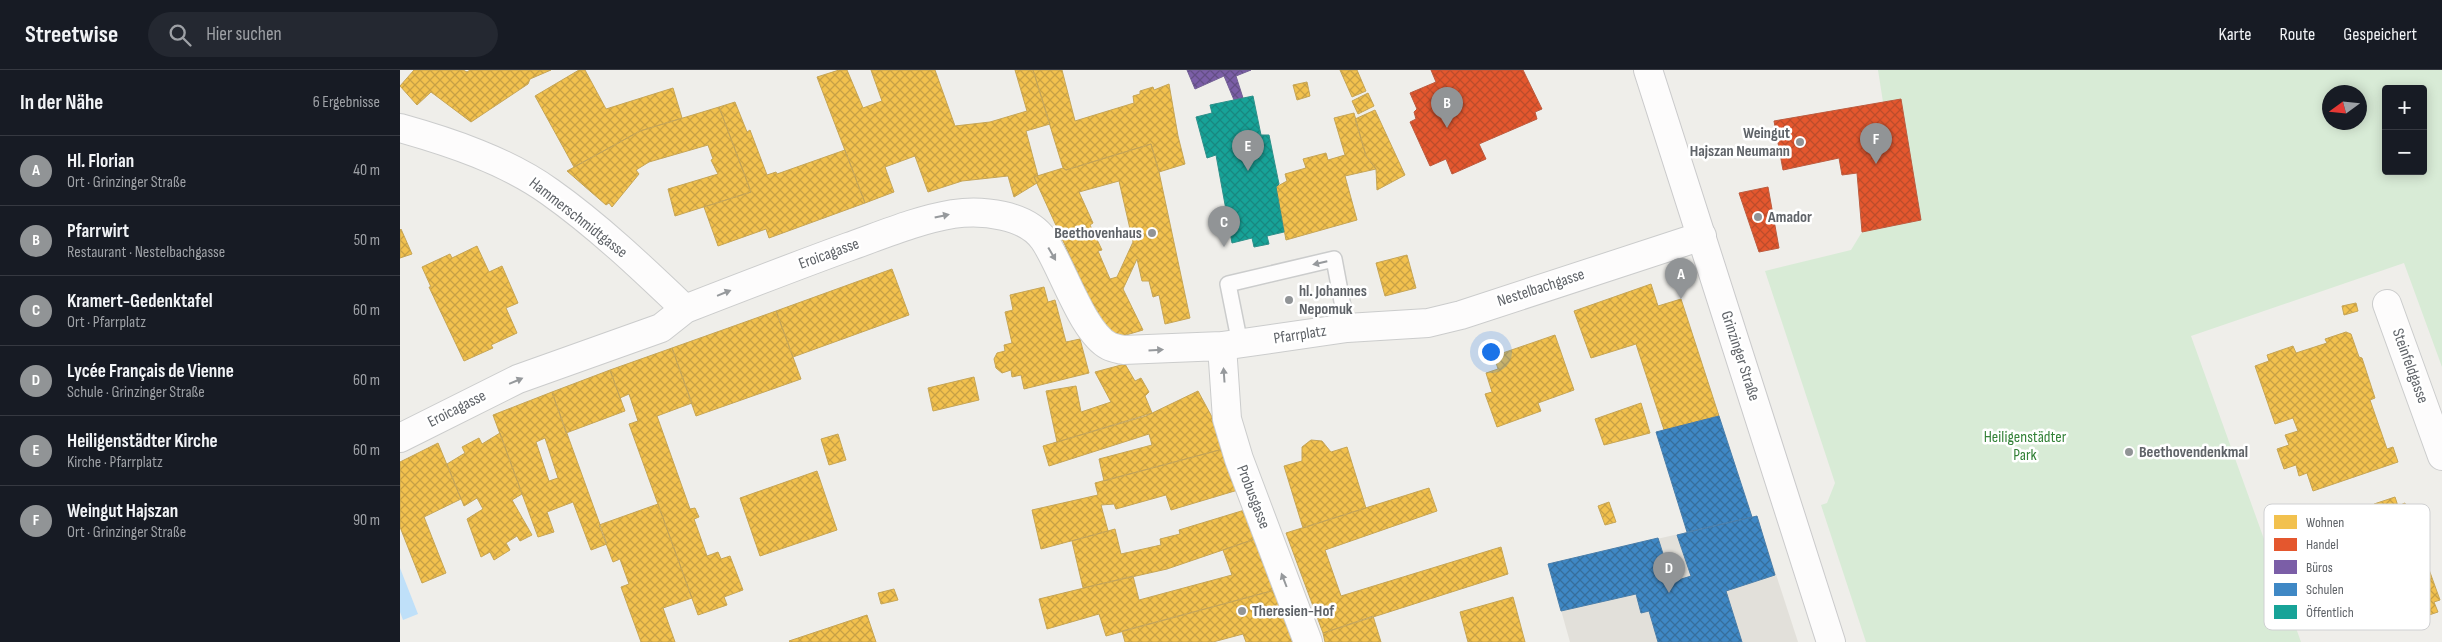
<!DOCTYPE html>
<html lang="de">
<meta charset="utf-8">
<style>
body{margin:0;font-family:"Sofia Sans Condensed",sans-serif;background:#242831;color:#f1f3f6}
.controls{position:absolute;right:15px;top:15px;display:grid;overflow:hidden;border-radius:5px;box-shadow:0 2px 12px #0003}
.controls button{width:45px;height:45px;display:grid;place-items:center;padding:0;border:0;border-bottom:1px solid #363941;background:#171b24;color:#f1f3f6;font:25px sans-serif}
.compass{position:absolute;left:1922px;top:15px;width:45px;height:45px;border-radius:50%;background:#171b24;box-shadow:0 2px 12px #0003;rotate:255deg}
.you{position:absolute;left:1090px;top:281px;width:18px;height:18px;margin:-12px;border:4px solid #fff;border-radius:50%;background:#1a73e8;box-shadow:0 0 0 8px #1a73e833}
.badge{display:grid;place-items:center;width:32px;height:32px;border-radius:50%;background:#919496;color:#fff;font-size:16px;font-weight:700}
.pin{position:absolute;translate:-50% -41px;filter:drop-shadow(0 1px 2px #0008)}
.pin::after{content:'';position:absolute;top:26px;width:18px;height:15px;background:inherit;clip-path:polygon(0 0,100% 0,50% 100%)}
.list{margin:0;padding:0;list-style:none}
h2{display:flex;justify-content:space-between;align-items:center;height:65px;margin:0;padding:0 20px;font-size:21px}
h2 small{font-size:16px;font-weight:400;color:#9ea1a6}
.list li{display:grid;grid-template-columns:32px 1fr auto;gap:15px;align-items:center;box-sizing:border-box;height:70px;padding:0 20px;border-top:1px solid #363941}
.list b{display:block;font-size:19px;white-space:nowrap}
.list p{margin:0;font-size:16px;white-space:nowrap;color:#9ea1a6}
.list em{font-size:16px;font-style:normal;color:#9ea1a6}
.icon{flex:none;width:28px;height:28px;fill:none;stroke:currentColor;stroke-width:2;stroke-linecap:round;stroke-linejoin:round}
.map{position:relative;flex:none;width:2042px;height:572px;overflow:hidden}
header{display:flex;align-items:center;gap:30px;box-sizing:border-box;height:70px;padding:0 25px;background:#171b24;border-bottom:1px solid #363941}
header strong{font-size:24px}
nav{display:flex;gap:28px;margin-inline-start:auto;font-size:18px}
.search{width:350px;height:45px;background:#242831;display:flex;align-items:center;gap:12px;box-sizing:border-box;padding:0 18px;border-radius:28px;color:#9ea1a6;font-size:19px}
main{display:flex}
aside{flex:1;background:#171b24}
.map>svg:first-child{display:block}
</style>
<header>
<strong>Streetwise</strong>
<div class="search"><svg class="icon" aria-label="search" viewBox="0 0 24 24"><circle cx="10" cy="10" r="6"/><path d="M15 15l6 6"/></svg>Hier suchen</div>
<nav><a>Karte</a><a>Route</a><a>Gespeichert</a></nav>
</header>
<main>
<aside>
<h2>In der Nähe<small>6 Ergebnisse</small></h2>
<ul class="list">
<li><span class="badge">A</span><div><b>Hl. Florian</b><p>Ort · Grinzinger Straße</p></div><em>40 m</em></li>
<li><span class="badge">B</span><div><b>Pfarrwirt</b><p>Restaurant · Nestelbachgasse</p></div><em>50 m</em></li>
<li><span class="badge">C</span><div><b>Kramert-Gedenktafel</b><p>Ort · Pfarrplatz</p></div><em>60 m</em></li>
<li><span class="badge">D</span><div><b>Lycée Français de Vienne</b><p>Schule · Grinzinger Straße</p></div><em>60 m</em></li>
<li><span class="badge">E</span><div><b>Heiligenstädter Kirche</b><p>Kirche · Pfarrplatz</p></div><em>60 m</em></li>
<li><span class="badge">F</span><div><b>Weingut Hajszan</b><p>Ort · Grinzinger Straße</p></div><em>90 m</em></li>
</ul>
</aside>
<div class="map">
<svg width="2042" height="572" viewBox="0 0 2042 572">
<defs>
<pattern id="homes-cross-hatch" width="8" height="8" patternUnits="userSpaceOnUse" patternTransform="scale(1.25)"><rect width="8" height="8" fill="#f2c14e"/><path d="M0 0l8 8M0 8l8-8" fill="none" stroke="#c7a045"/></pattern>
<pattern id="shops-cross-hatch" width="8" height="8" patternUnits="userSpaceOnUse" patternTransform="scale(1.25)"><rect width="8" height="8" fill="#e4572e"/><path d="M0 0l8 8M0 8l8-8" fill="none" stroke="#bc4c2b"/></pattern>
<pattern id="offices-cross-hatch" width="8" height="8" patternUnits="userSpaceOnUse" patternTransform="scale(1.25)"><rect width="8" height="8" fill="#7b5ea7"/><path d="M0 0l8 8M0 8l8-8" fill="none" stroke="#634e85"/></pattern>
<pattern id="schools-cross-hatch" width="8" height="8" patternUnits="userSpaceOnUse" patternTransform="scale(1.25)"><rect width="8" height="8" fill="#3f88c5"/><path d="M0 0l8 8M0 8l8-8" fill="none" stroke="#366e9c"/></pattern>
<pattern id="public-cross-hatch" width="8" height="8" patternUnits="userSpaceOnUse" patternTransform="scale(1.25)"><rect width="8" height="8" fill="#17a398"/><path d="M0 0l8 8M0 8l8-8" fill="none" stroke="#188880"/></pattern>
</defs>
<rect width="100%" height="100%" fill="#efeeea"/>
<path fill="#e2e0da" d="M1357 446 1398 572H1170L1148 494Z"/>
<path fill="#d8ebd6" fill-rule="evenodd" d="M1478 0H2042V297L2004 193 1791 266 1901 572H1466L1421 435 1427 433 1435 413 1365 201 1451 180 1462 162 1521 150 1501 30 1483 32ZM1986 19H2023V101H1986ZM1930 22H1960V52H1930Z"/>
<path fill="#bfe0f9" d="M0 498 18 544 3 550 0 542Z"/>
<path fill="url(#homes-cross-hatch)" stroke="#c6a556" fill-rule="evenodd" d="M14 0H63L67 2 70 0H151L130 9 128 14 71 52 31 22 17 35 0 16Z
M179 0H185L206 39 273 18 282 48 240 61 174 97 135 26Z
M439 0H447L463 38 482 31 471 0H535L555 56 590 52 627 41 615 0H633L650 54 626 61 638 106 634 107 637 113 614 127 608 106 562 111 528 122 515 86 485 97 494 122 465 133 417 7Z
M633 0H662L675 51 734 33 733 26 740 24V21L753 17 754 20 769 14 778 66 785 94 759 102 751 74 666 100 663 98Z
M940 0H957L966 21 952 27Z
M907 12 910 26 897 30 893 15Z
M968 23 974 36 958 44 952 31Z
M335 32 347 62 350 60 367 105 376 102 377 104 445 80 465 133 369 168 366 159 318 176 304 137 351 122 319 37Z
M319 37 351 122 275 146 268 119 318 104 311 90 313 89 308 75 249 92 236 100 239 104 212 137 209 133 206 135 167 101 240 61Z
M975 40 1005 105 977 120 976 99 966 86 955 49Z
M954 43 966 86 976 99 945 106 957 150 886 170 876 117 887 111 885 104 906 98 903 89 926 83 928 90 945 85 934 48Z
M751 74 759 102 790 248 765 254 759 225 753 227 749 211H742L737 189 723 219 743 260 716 268 699 250 634 107 663 98 666 100ZM719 111 733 172 717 207 710 209 698 181 702 180 690 155 693 153 679 122Z
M1 159 12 184 0 188V160Z
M77 176 89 202 102 196 118 233 106 238 117 263 91 275 93 278 64 291 29 217H31L22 197 50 184 52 188Z
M1007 185 1016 218 985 226 976 193Z
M492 199 509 245 393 287 376 241Z
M1251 214 1258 236 1281 229 1319 346 1264 360 1236 274 1191 288 1174 241Z
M644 217 648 232 655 230 666 272 680 269 689 303 624 319 621 305 612 307 611 300 602 303 596 298 594 289 597 283 605 281 604 275 612 273 605 242 613 240 610 225Z
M1956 233 1958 241 1944 245 1942 236Z
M376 241 401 309 296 346 272 278Z
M1946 262 1951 264 1959 287 1962 288 1975 328 1970 330 1987 379 1993 377 1998 392 1913 421 1907 403 1899 406 1896 395 1884 399 1877 379 1889 375 1885 365 1898 361 1893 348 1875 354 1855 296 1869 291 1867 285 1893 276 1896 283 1927 273 1925 269Z
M1155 265 1174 320 1138 333 1141 341 1097 357 1085 324 1092 322 1086 303 1098 299 1094 286Z
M272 278 292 333 257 346 290 439 295 438 299 447 294 449 307 486 318 482 321 489 330 486 343 520 324 527 327 535 298 545 229 354 238 351 229 324 220 328 210 300Z
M725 294 735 311 741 308 749 322 745 326 752 343 657 372 646 321 676 316 681 342 711 332 695 302Z
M210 300 225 341 166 363 152 322Z
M574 307 579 330 533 341 528 318Z
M798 321 812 347 823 379 704 411 699 389 752 375 749 364 649 396 643 376 746 346Z
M152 322 207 474 191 480 173 432 147 442 154 462 138 467 93 345ZM145 368 158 408 149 411 136 372Z
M1241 333 1250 363 1204 375 1195 349Z
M100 363 122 424 112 430 132 465 120 471 117 466 106 473 110 480 94 490 90 482 81 487 67 449 83 439 77 428 64 436 47 394 65 383 62 377 79 368 82 374Z
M438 364 446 390 429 395 421 369Z
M911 370 922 371 931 382 947 377 966 438 903 458 884 396 902 391V377Z
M38 373 61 429 24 447 46 503 22 513 0 457V392Z
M823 379 838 420 771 440 766 425 716 439 714 434 701 435 708 461 641 479 632 440 698 425 695 413Z
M417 401 437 460 360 486 340 428Z
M1029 418 1037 441 925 480 941 526 1101 477 1108 504 923 563 886 463Z
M1995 427 1998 436 2005 433 2040 530 2034 532 2038 542 2017 549 2016 546 1991 555 1979 522 1967 526 1970 536 1943 545 1922 484 1947 475 1951 485 1964 480 1952 445 1975 437 1974 434Z
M1209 432 1216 452 1205 455 1198 436Z
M258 434 292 528 263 538 275 572H241L221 517 229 514 220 489 213 492 199 455Z
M848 439 858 468 767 499 683 518 672 471 715 459 721 484 761 475 760 469 780 464 779 460Z
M858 468 875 520 706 566 699 544 647 559 639 529 733 506 739 530 832 505 823 480Z
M494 519 498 530 481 534 478 523Z
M879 519 896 572H846L843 564 813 572H725L722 561Z
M1113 527 1125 572H1068L1060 542Z
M467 545 476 572H390L389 571Z
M973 546 981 572H925L923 563Z"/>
<path fill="url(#shops-cross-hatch)" stroke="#bc5b3f" d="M1031 0H1123L1142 39 1135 42 1137 49 1079 74 1086 89 1052 104 1046 89 1030 96 1010 52 1016 49 1014 42 1017 39 1010 23 1036 12Z
M1501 29 1521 150 1462 162 1457 103 1442 105 1439 88 1383 100 1374 51Z
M1368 117 1379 178 1359 182 1339 123Z"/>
<path fill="url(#offices-cross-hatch)" stroke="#736094" d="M787 0H851L836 6 843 28 834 30 824 6 795 19Z"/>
<path fill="url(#schools-cross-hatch)" stroke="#497da9" d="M1319 346 1352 447 1287 462 1256 362Z
M1357 446 1375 505 1326 521 1342 572H1258L1249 541 1241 543 1236 524 1161 541 1148 494 1258 468 1272 512 1291 506 1277 465Z"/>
<path fill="url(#public-cross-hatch)" stroke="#2d908a" d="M853 26 861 65H869L879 114 876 117 884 162 867 166 869 174 854 177 852 168 832 173 816 85 807 88 796 47 812 43 810 35Z"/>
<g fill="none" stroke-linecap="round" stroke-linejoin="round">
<defs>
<path id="lane" d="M840 274 828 214 934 189 947 258"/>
<path id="street" d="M0 58C50 72 107 91 150 122 198 156 242 198 285 239
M1987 234 2042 386
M822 276 827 349 839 389 908 572
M0 368 118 309 261 258 285 239C339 218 393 197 448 177 482 165 517 150 553 144 582 140 626 144 644 170 662 196 682 262 709 276 713 278 719 279 723 280L822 276 947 258 1028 253 1061 245 1302 166"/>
<path id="secondary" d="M1248 0 1431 572"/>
</defs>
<use href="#lane" stroke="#cbcccc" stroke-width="18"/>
<use href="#street" stroke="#cbcccc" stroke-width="30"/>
<use href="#secondary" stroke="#cacacb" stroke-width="30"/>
<use href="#lane" stroke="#fdfcfc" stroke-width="15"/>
<use href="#street" stroke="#fdfcfc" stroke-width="28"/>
<use href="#secondary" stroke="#fdfcfc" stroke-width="28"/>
</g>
<defs><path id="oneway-solid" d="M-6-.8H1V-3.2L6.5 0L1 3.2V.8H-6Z" transform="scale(1.25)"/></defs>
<g fill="#96999c">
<use href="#oneway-solid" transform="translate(542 146) rotate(-12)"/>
<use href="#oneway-solid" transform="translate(652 184) rotate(60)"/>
<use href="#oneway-solid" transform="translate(920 193) rotate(167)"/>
<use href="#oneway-solid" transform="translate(324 223) rotate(-22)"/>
<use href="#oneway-solid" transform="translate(756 280) rotate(-3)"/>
<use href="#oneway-solid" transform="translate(824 305) rotate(-94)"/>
<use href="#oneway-solid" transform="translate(116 311) rotate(-23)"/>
<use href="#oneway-solid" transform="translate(884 510) rotate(-111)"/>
</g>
<g fill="#919496" stroke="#fff" stroke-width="2">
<circle cx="1400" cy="72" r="5"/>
<circle cx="1358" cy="147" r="5"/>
<circle cx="752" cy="163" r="5"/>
<circle cx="889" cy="230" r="5"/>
<circle cx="1729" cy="382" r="5"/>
<circle cx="842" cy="541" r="5"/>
</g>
<g text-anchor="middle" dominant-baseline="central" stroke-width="5" stroke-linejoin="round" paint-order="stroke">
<g font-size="16" font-weight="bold" fill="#5f6368" stroke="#fff" text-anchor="start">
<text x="1390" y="63" text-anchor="end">Weingut<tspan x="1390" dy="18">Hajszan Neumann</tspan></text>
<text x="1368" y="147">Amador</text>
<text x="742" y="163" text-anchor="end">Beethovenhaus</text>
<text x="899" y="221">hl. Johannes<tspan x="899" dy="18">Nepomuk</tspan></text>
<text x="1739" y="382">Beethovendenkmal</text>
<text x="852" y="541">Theresien-Hof</text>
</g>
<g font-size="16" fill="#5f6368" stroke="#fff">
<text transform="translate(178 148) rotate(38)">Hammerschmidtgasse</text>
<text transform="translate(429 184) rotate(-20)">Eroicagasse</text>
<text transform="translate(1141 218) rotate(-18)">Nestelbachgasse</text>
<text transform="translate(900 265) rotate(-9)">Pfarrplatz</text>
<text transform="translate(1340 286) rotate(72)">Grinzinger Straße</text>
<text transform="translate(2010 296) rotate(70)">Steinfeldgasse</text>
<text transform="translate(57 339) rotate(-27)">Eroicagasse</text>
<text transform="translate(853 427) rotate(69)">Probusgasse</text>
</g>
<g font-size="16" fill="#348238" stroke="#fff">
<text x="1625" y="367">Heiligenstädter<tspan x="1625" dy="18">Park</tspan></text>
</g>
</g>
<rect x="1864" y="434" width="166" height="126" rx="8" fill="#fff" stroke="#cfd0d2" stroke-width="1"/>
<rect x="1874" y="445" width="23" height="14" fill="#f2c14e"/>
<rect x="1874" y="468" width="23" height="13" fill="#e4572e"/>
<rect x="1874" y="490" width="23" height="14" fill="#7b5ea7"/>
<rect x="1874" y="513" width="23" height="13" fill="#3f88c5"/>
<rect x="1874" y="535" width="23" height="14" fill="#17a398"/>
<g font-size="14" fill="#5f6368">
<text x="1906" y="457">Wohnen</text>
<text x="1906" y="479">Handel</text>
<text x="1906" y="502">Büros</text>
<text x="1906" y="524">Schulen</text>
<text x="1906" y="547">Öffentlich</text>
</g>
</svg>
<div class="controls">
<button>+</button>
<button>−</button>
</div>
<svg class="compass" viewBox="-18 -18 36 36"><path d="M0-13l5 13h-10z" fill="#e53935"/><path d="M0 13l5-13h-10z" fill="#9ea1a6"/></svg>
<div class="you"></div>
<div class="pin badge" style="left:1281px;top:229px">A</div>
<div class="pin badge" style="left:1047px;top:58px">B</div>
<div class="pin badge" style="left:824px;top:177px">C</div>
<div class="pin badge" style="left:1269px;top:523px">D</div>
<div class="pin badge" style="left:848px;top:101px">E</div>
<div class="pin badge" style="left:1476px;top:94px">F</div>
</div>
</main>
